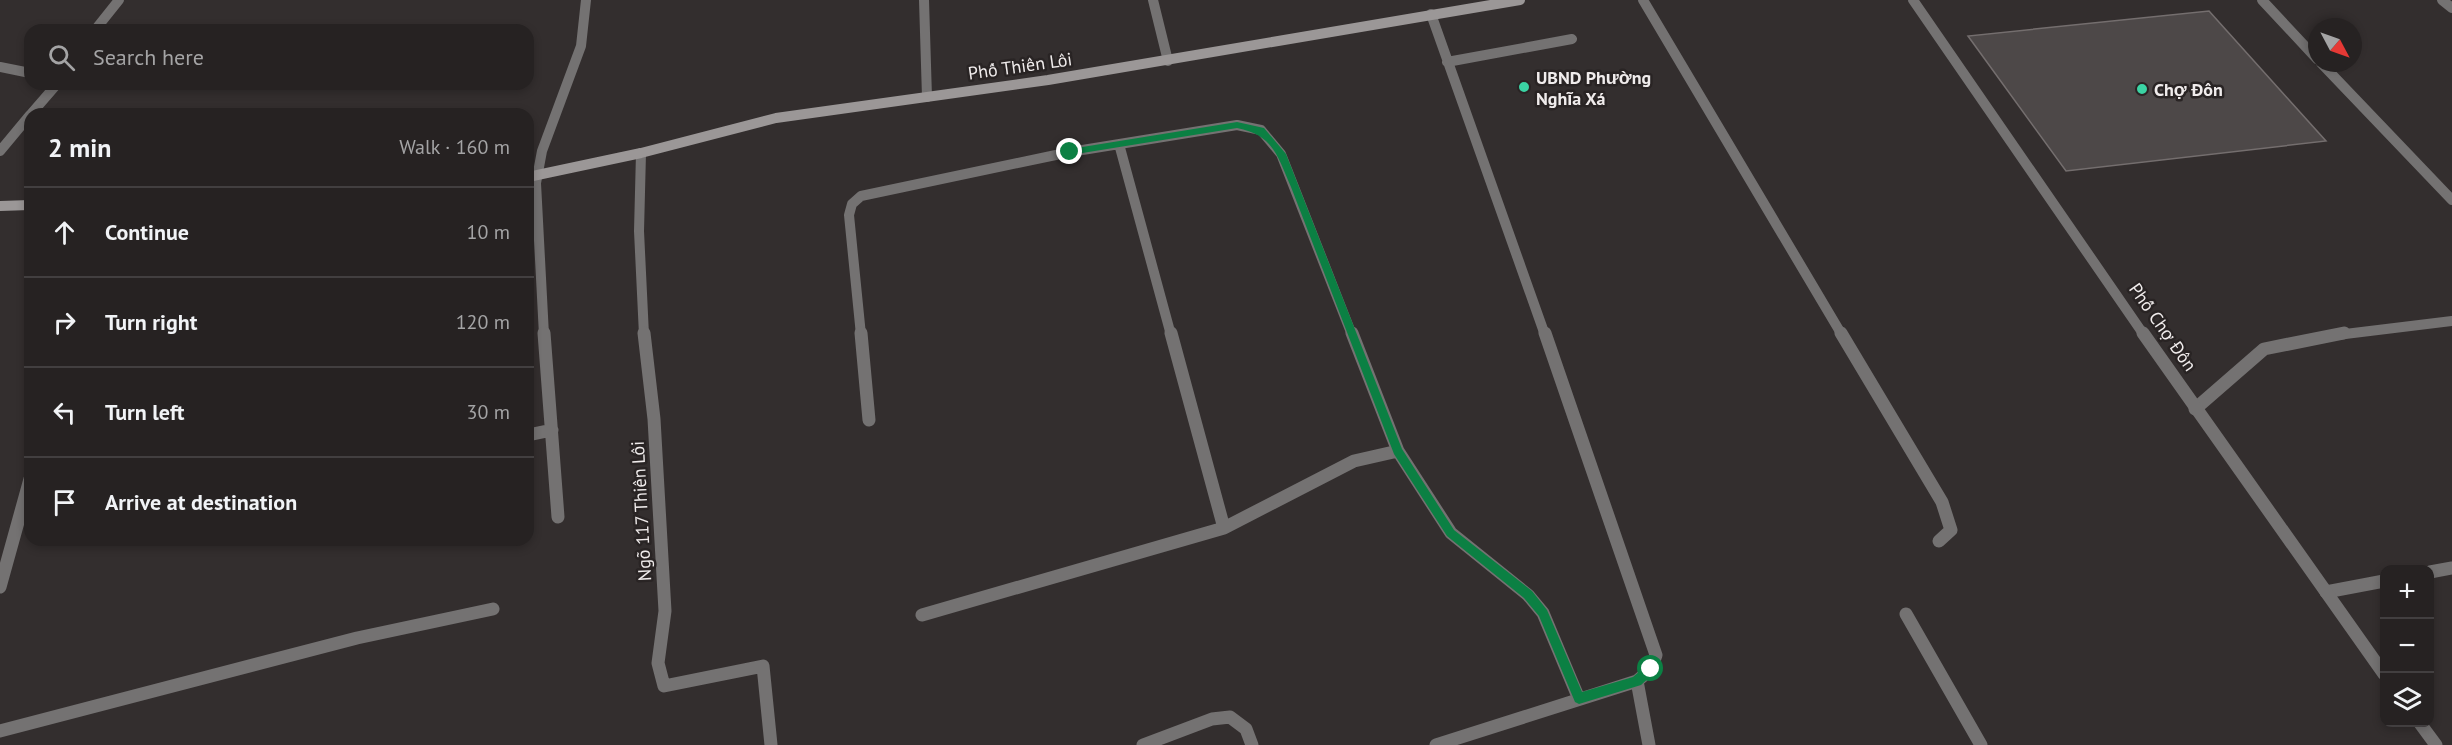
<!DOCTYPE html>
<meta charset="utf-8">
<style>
body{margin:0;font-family:"PT Sans",sans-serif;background:#322f2f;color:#f1f3f6}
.controls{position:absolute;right:18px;bottom:18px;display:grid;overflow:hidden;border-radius:12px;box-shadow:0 3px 9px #0003}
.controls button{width:54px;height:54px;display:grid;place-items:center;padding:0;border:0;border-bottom:2px solid #423f40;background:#262222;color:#f1f3f6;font:30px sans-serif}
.compass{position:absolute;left:2308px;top:18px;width:54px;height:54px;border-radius:50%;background:#262222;box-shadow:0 3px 9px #0003;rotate:131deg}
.stop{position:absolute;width:18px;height:18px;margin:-14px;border:4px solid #0b8043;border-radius:50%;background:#fff}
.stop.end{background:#0b8043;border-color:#fff;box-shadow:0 2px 6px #0008}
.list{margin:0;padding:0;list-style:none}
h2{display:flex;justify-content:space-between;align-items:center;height:78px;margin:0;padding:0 24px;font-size:26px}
h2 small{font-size:20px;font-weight:400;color:#a4a4a5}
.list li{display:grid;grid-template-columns:39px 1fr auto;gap:18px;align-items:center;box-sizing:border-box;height:90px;padding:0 24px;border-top:2px solid #423f40}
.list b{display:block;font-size:22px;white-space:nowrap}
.list em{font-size:20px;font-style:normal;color:#a4a4a5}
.icon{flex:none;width:33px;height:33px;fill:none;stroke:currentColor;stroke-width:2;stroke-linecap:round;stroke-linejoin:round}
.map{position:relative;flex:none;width:2452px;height:745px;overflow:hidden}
.search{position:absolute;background:#262222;box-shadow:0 3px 9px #0003;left:24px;top:24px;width:510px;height:66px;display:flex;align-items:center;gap:15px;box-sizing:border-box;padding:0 21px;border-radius:18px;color:#a4a4a5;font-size:22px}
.panel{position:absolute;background:#262222;box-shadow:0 3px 9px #0003;left:24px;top:108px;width:510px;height:438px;border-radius:18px}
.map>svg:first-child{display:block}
</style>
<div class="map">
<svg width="2452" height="745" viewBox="0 0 2452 745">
<rect width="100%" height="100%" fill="#332e2e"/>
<path fill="#4d4848" stroke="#746e6e" stroke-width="1.5" d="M2209 11 2326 141 2066 171 1968 36Z"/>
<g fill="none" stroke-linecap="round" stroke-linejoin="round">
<path stroke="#747272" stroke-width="10" d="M924 0 927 97
M1153 0 1168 61
M1643 0 1842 335
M2262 0 2317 59
M2442 0 2452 8
M1431 14 1545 335
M95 30 119 0
M1447 62 1572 39
M2321 63 2452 200
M0 67 30 73
M31 114 57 84
M1119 144 1171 335
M0 151 30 115
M544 335 536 183 542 151 581 46 586 0
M861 335 849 215 852 204 861 196 1070 152 1237 125 1261 130 1281 154 1352 335
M2337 335 2452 321"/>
<path stroke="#747272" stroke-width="13" d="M544 333 558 517
M861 333 869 420
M1171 333 1224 528
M1841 333 1942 502 1951 530 1939 541
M2195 409 2264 349 2344 333
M528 435 552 430
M1398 451 1451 533 1528 595 1543 613 1579 699
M2430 572 2452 568
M0 587 30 479
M2326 592 2384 581
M1906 614 1981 745
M922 615 1224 528 1354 461 1398 451 1352 333
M1637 681 1649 745
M0 731 357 638 493 609
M1143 745 1212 719 1230 717 1246 729 1252 745
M1436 745 1637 681 1651 669 1656 655 1545 333"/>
<path stroke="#747272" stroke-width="10" d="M1913 0 2144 335
M641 153 639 231 644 335"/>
<path stroke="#747272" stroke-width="13" d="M644 333 654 419 665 611 658 663 664 686 763 666 771 745
M2143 333 2384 674
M2419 722 2436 745"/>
<path stroke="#9b9797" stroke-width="10" d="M528 177 641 153 776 118 1048 80 1520 0
M0 206 30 205"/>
</g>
<path fill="#0b8043" d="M1237 122 1264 128 1286 154 1402 449 1454 530 1532 591 1547 610 1582 692 1633 677 1647 665H1655V672L1641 685 1579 704 1575 702 1539 616 1524 598 1447 536 1394 454 1291 187C1277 155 1273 135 1237 128L1070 155 1066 152 1070 149Z"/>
<g fill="#3bd4a4" stroke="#292424" stroke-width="2">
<circle cx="1524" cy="87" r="6"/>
<circle cx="2142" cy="89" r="6"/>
</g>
<g text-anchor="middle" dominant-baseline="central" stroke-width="5" stroke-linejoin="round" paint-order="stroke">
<g font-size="18" fill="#f0ecec" stroke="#292424">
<text transform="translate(1020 66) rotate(-8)">Phố Thiên Lôi</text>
<text transform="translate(2163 327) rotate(55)">Phố Chợ Đôn</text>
<text transform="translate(641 511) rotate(-93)">Ngõ 117 Thiên Lôi</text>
</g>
<g font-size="18" font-weight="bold" fill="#f0ecec" stroke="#292424" text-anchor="start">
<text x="1536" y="77">UBND Phường<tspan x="1536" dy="21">Nghĩa Xá</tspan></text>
<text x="2154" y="89">Chợ Đôn</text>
</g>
</g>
</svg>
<div class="controls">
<button>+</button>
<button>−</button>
<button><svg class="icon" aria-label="layers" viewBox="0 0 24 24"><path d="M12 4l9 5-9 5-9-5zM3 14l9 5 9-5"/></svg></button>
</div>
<svg class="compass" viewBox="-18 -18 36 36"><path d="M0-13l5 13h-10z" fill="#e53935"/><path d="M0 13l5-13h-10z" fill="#a4a4a5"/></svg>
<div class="stop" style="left:1651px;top:669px"></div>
<div class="stop end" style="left:1070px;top:152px"></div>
<div class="search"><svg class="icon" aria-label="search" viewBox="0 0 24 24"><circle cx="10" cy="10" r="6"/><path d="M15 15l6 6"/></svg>Search here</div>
<section class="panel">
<h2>2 min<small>Walk · 160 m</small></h2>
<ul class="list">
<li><svg class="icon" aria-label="ahead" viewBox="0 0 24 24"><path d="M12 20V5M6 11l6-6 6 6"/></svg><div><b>Continue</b></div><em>10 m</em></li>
<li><svg class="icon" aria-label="right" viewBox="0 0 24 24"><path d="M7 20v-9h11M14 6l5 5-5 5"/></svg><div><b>Turn right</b></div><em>120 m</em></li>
<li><svg class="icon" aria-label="left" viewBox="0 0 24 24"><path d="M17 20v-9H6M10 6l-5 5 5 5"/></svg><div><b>Turn left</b></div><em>30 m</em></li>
<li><svg class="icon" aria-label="arrive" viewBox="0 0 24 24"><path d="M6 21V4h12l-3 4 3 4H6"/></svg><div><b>Arrive at destination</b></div></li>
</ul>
</section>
</div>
